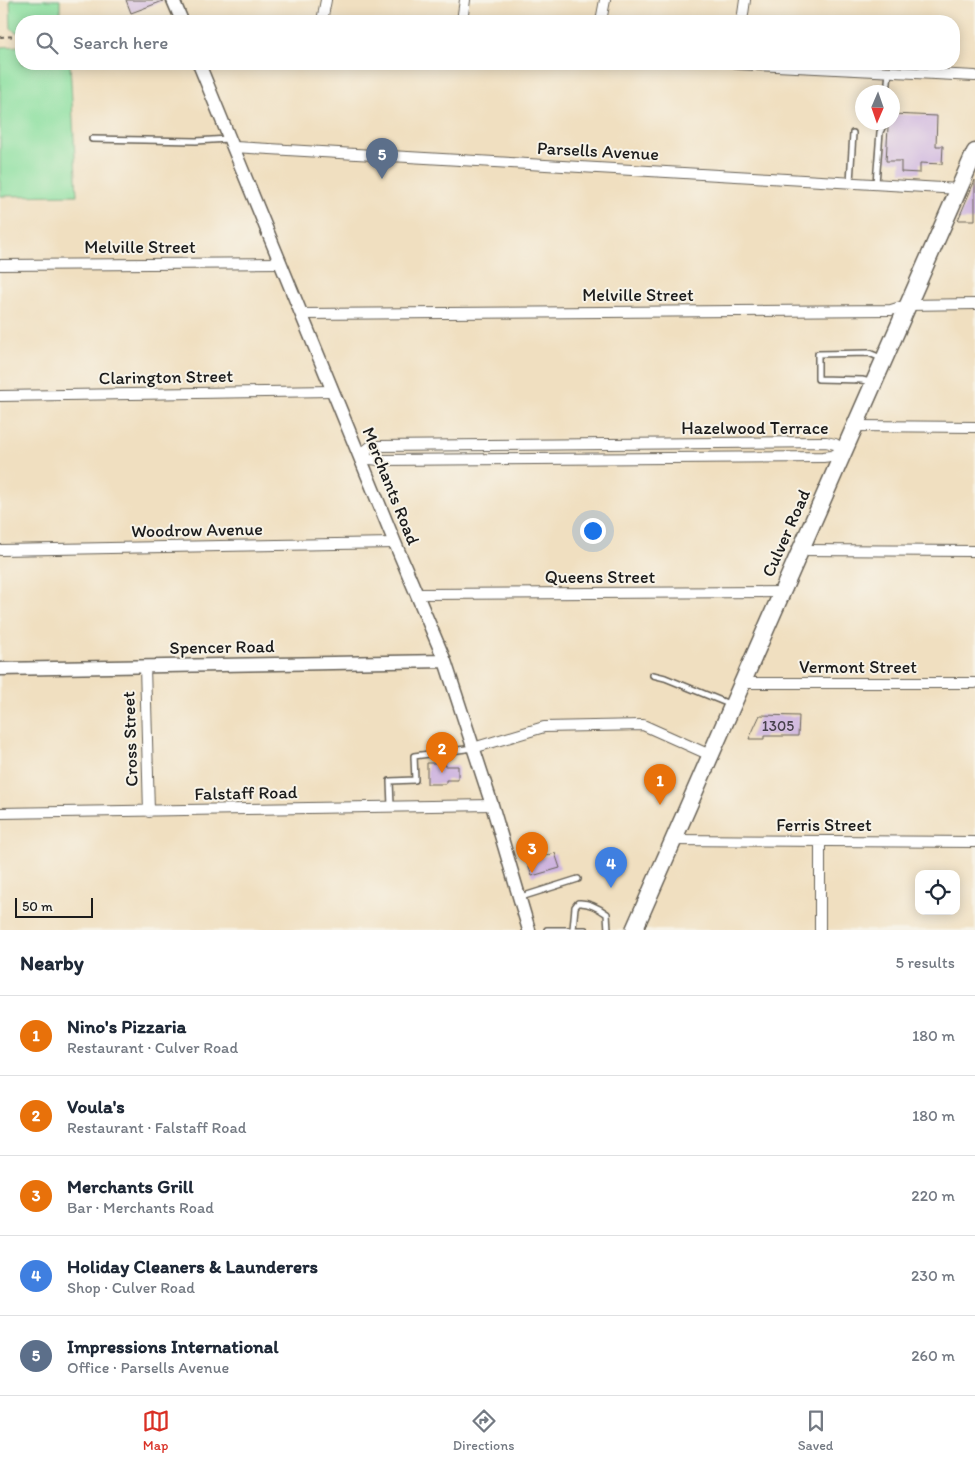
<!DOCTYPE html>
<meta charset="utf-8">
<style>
body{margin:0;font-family:Itim,sans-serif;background:#f2f2f3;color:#1f2937}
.controls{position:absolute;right:15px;bottom:15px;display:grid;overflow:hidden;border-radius:10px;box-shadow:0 2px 12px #0003}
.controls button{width:45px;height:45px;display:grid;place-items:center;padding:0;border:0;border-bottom:1px solid #e0e1e3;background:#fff;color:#1f2937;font:25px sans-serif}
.compass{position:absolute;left:855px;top:85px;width:45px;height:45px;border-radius:50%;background:#fff;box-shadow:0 2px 12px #0003;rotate:182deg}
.scale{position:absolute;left:15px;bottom:12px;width:78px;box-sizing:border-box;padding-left:5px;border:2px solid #1c1c1c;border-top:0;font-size:14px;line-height:18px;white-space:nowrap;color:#1c1c1c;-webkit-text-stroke:4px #f7f3e8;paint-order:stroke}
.you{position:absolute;left:592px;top:530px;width:18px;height:18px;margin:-12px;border:4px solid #fff;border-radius:50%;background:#1a73e8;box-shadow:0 0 0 8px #1a73e833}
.badge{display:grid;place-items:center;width:32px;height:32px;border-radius:50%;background:#d93025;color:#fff;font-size:16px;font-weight:700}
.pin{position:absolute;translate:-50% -41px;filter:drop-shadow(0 1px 2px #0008)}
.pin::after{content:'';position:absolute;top:26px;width:18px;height:15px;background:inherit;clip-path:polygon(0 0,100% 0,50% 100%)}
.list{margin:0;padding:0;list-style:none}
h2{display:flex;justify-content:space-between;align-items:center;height:65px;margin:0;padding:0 20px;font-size:21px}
h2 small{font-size:16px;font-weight:400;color:#747a83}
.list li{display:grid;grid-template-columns:32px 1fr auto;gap:15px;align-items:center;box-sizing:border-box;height:80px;padding:0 20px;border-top:1px solid #e0e1e3}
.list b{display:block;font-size:19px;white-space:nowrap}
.list p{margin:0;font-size:16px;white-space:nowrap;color:#747a83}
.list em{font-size:16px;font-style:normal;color:#747a83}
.icon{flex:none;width:28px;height:28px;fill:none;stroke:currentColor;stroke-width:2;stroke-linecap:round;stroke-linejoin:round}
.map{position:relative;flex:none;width:975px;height:930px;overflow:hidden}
.search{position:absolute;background:#fff;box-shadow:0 2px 12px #0003;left:15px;right:15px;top:15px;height:55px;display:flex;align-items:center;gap:12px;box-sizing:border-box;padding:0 18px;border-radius:20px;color:#747a83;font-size:19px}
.sheet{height:465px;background:#fff}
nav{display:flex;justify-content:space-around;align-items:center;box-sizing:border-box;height:70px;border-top:1px solid #e0e1e3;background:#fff;font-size:14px;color:#747a83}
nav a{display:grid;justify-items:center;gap:2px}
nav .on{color:#d93025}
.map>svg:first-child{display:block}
</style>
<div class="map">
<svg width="975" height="930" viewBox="0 0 975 930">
<rect width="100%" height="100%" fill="#f7f3e8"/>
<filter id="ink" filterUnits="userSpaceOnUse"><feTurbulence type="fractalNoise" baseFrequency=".02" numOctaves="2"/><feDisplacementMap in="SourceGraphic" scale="10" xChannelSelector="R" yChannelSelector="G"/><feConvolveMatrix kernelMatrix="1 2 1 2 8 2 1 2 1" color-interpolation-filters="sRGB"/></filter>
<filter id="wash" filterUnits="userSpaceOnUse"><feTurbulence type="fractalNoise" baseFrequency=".0096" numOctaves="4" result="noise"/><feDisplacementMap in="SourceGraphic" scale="20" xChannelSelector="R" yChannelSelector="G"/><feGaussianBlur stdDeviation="1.12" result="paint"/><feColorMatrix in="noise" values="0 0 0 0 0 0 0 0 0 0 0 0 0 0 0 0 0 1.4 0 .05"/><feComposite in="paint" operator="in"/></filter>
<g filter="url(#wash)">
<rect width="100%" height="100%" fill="#f0dfc0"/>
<path fill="#8de0a1" stroke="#547e5e" d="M10 0H60V21H21V32H15L11 28Z
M21 46V64H70L77 195 0 196V47Z"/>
<g id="blocks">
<path fill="#cdb3df" d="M126 0H162L163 1 131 13Z
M892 114 937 116 936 146H943L942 164 920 163V173L901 172V161H886L888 127 889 122H892Z
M975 180V220H958Z
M760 715 799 716 798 736H764V739H749Z
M427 763H445V766H458V780H446V784H427Z
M555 853 560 868 532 876 527 862Z"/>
</g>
</g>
<g filter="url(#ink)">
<use href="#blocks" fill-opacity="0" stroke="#666055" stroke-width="1"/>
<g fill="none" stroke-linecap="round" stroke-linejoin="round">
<defs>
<path id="service" d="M887 92 889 72
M92 139 196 141 228 139
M850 182 853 133
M876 183 880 132 885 122
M870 382 862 380 818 379V354L869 353 881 358
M653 675 665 678 729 704
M391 806 390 781 415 780 414 756 473 748
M521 897 578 879
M573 929 575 907 578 903C588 902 599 908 607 914L608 930
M547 930H585"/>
<path id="minor" d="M322 21 326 0
M462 21 465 0
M601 21 605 0
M742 21 745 0
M738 64 975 76
M234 147 959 189
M0 265 281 263
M301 314 891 310 907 305 975 304
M0 396 333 391
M855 426 975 427
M360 455 370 447 378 446 826 442 835 444 844 450
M360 455 370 459 379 460 823 457 832 456 844 450
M0 550 395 543
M800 550 975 551
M418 594 782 592
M145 666 149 812
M742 683H975
M473 748 544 727 643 725 710 755
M0 813 492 805
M673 840 975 842
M820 841V930"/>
<path id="tertiary" d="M173 0 182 21
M199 64 395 543 445 661 492 805 529 930
M0 669 445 661"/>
<path id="primary" d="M634 930 975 152"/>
</defs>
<use href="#service" stroke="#666055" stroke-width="8"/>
<use href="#minor" stroke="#666055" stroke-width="12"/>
<use href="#tertiary" stroke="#666055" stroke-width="15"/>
<use href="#primary" stroke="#666055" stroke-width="19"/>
<path stroke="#666055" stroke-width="2" stroke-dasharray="4 4" stroke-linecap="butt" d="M0 37 21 36"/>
<use href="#service" stroke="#fff" stroke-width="5"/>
<use href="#minor" stroke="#fff" stroke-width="10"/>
<use href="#tertiary" stroke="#fff" stroke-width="12"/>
<use href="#primary" stroke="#fff" stroke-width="16"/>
</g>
</g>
<g text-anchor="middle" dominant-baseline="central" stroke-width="4" stroke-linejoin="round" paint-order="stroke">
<g font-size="15" fill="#48424d">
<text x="778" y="726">1305</text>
</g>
<g font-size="18" fill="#1c1c1c" stroke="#f7f3e8">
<text transform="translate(598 151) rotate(3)">Parsells Avenue</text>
<text x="140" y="247">Melville Street</text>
<text x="638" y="295">Melville Street</text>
<text transform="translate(166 377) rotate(-1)">Clarington Street</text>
<text x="755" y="428">Hazelwood Terrace</text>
<text transform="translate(391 486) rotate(68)">Merchants Road</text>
<text transform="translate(197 530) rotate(-1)">Woodrow Avenue</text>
<text transform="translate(786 533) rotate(-66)">Culver Road</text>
<text x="600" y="577">Queens Street</text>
<text transform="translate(222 647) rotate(-1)">Spencer Road</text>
<text x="858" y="667">Vermont Street</text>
<text transform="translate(130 739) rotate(-92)">Cross Street</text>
<text transform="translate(246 793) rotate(-1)">Falstaff Road</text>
<text x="824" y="825">Ferris Street</text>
</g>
</g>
</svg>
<div class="controls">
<button><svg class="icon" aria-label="locate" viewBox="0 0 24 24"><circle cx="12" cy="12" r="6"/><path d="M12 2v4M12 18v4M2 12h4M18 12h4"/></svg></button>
</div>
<svg class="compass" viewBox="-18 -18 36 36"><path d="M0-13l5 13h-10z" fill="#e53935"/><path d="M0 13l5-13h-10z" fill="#747a83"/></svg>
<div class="scale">50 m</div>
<div class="you"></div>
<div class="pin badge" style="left:660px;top:805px;background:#e8710a">1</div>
<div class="pin badge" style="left:442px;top:773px;background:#e8710a">2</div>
<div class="pin badge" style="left:532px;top:873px;background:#e8710a">3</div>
<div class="pin badge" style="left:611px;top:888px;background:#3f7fe0">4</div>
<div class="pin badge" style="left:382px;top:179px;background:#5c6f8a">5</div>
<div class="search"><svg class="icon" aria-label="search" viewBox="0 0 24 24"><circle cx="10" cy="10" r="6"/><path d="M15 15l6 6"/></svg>Search here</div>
</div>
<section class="sheet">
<h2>Nearby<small>5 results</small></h2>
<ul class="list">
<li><span class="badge" style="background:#e8710a">1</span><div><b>Nino's Pizzaria</b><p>Restaurant · Culver Road</p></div><em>180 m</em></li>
<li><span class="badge" style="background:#e8710a">2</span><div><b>Voula's</b><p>Restaurant · Falstaff Road</p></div><em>180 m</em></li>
<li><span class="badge" style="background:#e8710a">3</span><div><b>Merchants Grill</b><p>Bar · Merchants Road</p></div><em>220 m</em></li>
<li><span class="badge" style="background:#3f7fe0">4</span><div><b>Holiday Cleaners &amp; Launderers</b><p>Shop · Culver Road</p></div><em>230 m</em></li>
<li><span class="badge" style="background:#5c6f8a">5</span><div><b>Impressions International</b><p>Office · Parsells Avenue</p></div><em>260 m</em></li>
</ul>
</section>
<nav>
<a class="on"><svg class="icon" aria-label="map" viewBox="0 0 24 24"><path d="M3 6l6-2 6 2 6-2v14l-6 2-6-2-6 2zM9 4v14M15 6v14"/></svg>Map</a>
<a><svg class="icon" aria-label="directions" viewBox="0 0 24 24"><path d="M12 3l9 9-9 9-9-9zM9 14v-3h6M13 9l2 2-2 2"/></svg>Directions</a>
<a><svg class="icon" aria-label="saved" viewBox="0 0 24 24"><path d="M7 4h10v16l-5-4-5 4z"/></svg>Saved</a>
</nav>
